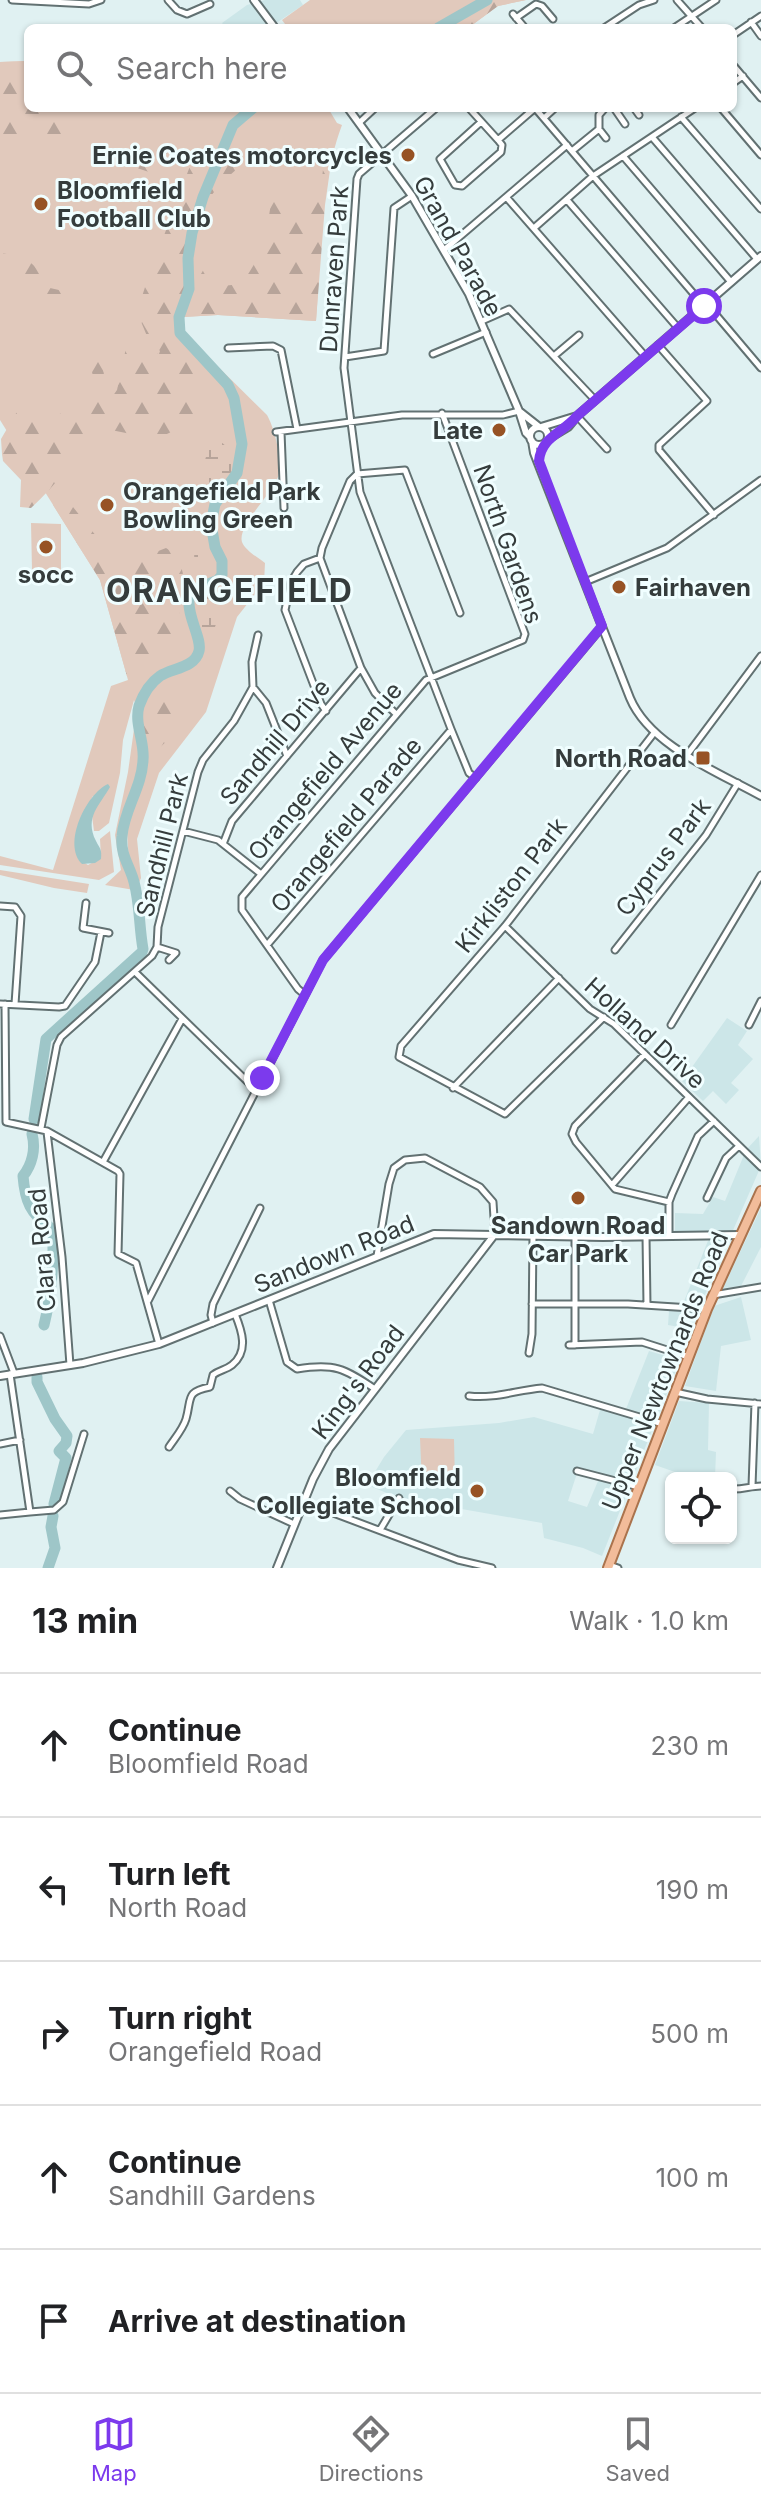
<!DOCTYPE html>
<meta charset="utf-8">
<style>
body{margin:0;font-family:Inter,sans-serif;background:#f2f2f2;color:#202124}
.controls{position:absolute;right:24px;bottom:24px;display:grid;overflow:hidden;border-radius:12px;box-shadow:0 2px 6px #0004}
.controls button{width:72px;height:72px;display:grid;place-items:center;padding:0;border:0;border-bottom:2px solid #e0e0e0;background:#fff;color:#202124;font:40px sans-serif}
.stop{position:absolute;width:24px;height:24px;margin:-18px;border:6px solid #7c3aed;border-radius:50%;background:#fff}
.stop.end{background:#7c3aed;border-color:#fff;box-shadow:0 2px 8px #0008}
.list{margin:0;padding:0;list-style:none}
h2{display:flex;justify-content:space-between;align-items:center;height:104px;margin:0;padding:0 32px;font-size:34px}
h2 small{font-size:26px;font-weight:400;color:#757577}
.list li{display:grid;grid-template-columns:52px 1fr auto;gap:24px;align-items:center;box-sizing:border-box;height:144px;padding:0 32px;border-top:2px solid #e0e0e0}
.list b{display:block;font-size:30px;white-space:nowrap}
.list p{margin:0;font-size:26px;white-space:nowrap;color:#757577}
.list em{font-size:26px;font-style:normal;color:#757577}
.icon{flex:none;width:44px;height:44px;fill:none;stroke:currentColor;stroke-width:2;stroke-linecap:round;stroke-linejoin:round}
.map{position:relative;flex:none;width:761px;height:1568px;overflow:hidden}
.search{position:absolute;background:#fff;box-shadow:0 2px 6px #0004;left:24px;right:24px;top:24px;height:88px;display:flex;align-items:center;gap:20px;box-sizing:border-box;padding:0 28px;border-radius:12px;color:#757577;font-size:30px}
.sheet{height:824px;background:#fff}
nav{display:flex;justify-content:space-around;align-items:center;box-sizing:border-box;height:112px;border-top:2px solid #e0e0e0;background:#fff;font-size:22px;color:#757577}
nav a{display:grid;justify-items:center;gap:4px}
nav .on{color:#7c3aed}
.map>svg:first-child{display:block}
</style>
<div class="map">
<svg width="761" height="1568" viewBox="0 0 761 1568">
<defs>
<pattern id="forest-firs" width="22" height="20" patternUnits="userSpaceOnUse" patternTransform="scale(2)"><rect width="22" height="20" fill="#e1c9bc"/><path d="M5 1l3.5 6h-7zM16 11l3.5 6h-7z" fill="#b7a49a"/></pattern>
<pattern id="wetland-marsh" width="20" height="14" patternUnits="userSpaceOnUse" patternTransform="scale(2)"><rect width="20" height="14" fill="#e1c9bc"/><path d="M1 5h8M5 5V1M11 12h8M15 12V8" fill="none" stroke="#b7a49a"/></pattern>
</defs>
<rect width="100%" height="100%" fill="#e0f1f2"/>
<path fill="#cce6e8" fill-rule="evenodd" d="M265 0H300L303 5 269 28H226L222 23 247 5Z
M727 1018 747 1031 738 1045 753 1059 731 1083 739 1090 726 1104 713 1091 703 1101 682 1081Z
M759 1136 761 1166 690 1329 668 1325 669 1311 681 1309 711 1233 675 1232V1213L703 1214 713 1197 725 1201 746 1150Z
M761 1208V1247L741 1286 723 1288Z
M741 1297 751 1340 721 1346 716 1391 685 1386 714 1306Z
M649 1351 680 1360 602 1556 583 1548 544 1538 542 1523 399 1498 367 1485 384 1457 406 1430 499 1423 534 1417 593 1434 600 1410 624 1414ZM579 1467 601 1474 587 1507 568 1501Z
M679 1401 709 1403 708 1450 716 1452 715 1478H692L655 1465Z"/>
<path fill="#e1c9bc" d="M310 0H526L498 6 468 28H288L282 20Z
M28 61V108H328L337 123 342 125C319 186 321 257 316 321L218 315 183 317 181 325 185 334 267 415C275 429 283 462 278 477 272 494 237 526 242 542 245 550 257 557 265 563L264 583 237 617 206 712 159 773 137 839 141 878 137 887 129 864 127 831 147 759 146 737 134 700 123 740 120 773 109 823 99 831H94L92 816 99 800 93 796C79 821 77 831 78 859L88 865 101 858 100 839 110 831 114 872 99 880 0 865V856L53 870 111 686 128 680 100 580 0 420V62Z
M31 523 61 524V570H32Z
M135 722 140 739V763L119 841 123 864 134 890 105 885 121 870 115 835 128 772Z
M0 870 89 884 87 893 54 888 0 875Z
M420 1438 454 1439 455 1483 422 1484Z"/>
<path fill="url(#forest-firs)" d="M487 0H526L498 6 468 28H438Z
M28 61V108H40C46 117 59 116 67 124L63 135 51 140H14L0 147V62Z
M144 149 163 151 175 159V169L169 175 161 176 113 160 114 153Z
M333 149 325 205 316 321 218 315 183 317 181 325 201 363 204 377 200 389 202 408 195 428 182 427 156 439 111 430H93C76 459 56 485 31 508L20 507 21 480 3 461 2 454 1 439 18 410 27 407 48 417C71 412 100 401 92 372 90 364 85 356 82 348 106 354 105 377 105 398L110 400 117 390 126 348 130 345 138 351 159 354 160 351 147 336 137 312 147 281 193 158 220 166 239 155 243 163C232 174 216 186 209 200 194 231 188 302 243 282 266 248 266 235 272 196L281 191 291 201 309 208 320 197 325 151Z
M0 253C31 257 34 263 50 288L59 290 63 295 62 306 72 332 69 333C50 308 33 272 0 267Z
M57 499H63L73 507 120 566 166 548C207 569 168 663 137 680L127 676 100 580 53 505Z
M161 695C187 706 176 738 157 749L149 746 140 718C145 709 150 697 161 695Z"/>
<path fill="url(#wetland-marsh)" d="M219 441C244 454 230 494 206 500L198 494V483L209 447 212 442Z
M189 477C178 519 218 539 193 579 193 571 195 562 194 553 188 524 173 507 189 477Z
M223 581C224 600 219 618 212 635L205 638C191 615 202 595 223 581Z"/>
<path fill="#9ec6c8" d="M108 784 110 787C100 805 84 817 96 841 100 849 102 849 101 859L95 863 82 864C62 844 86 794 108 784Z"/>
<g fill="none" stroke-linecap="round" stroke-linejoin="round">
<path stroke="#9ec6c8" stroke-width="11" d="M438 28 487 0
M34 1119 46 1039 142 952 143 949C139 927 140 904 134 882 130 866 120 855 122 836 124 810 142 787 143 760 145 742 134 724 139 706 143 695 150 683 160 676 172 668 195 668 199 651 202 638 187 617 189 598L198 588 218 580 222 575V561L215 547 211 524 215 504 237 473 242 444 234 398 228 385 180 333 179 317 189 289 188 258 192 233 203 197 233 125 253 108
M32 1134C36 1149 32 1165 23 1176 25 1201 30 1214 52 1229 55 1258 51 1297 44 1325
M37 1377V1382L55 1419 67 1436 66 1443 59 1451 66 1458 54 1504
M48 1568 55 1548 51 1527 53 1516"/>
<defs>
<path id="minor" d="M12 0 89 4 101 0
M168 0 177 10 187 14 210 4
M677 0 702 28
M513 14 525 28
M516 18 536 4 542 6 553 19
M751 22 761 36
M604 28 639 5 654 0
M674 28 716 0
M733 35 761 16
M733 65 761 98
M733 83 743 76
M436 108 359 174 357 179 344 368 360 492 451 729 469 773 476 778
M469 108 498 140 535 108
M535 108 704 306
M614 108 625 124
M634 108 639 115
M721 108 761 155
M681 117 761 209
M544 118 555 108
M360 122 375 108
M481 122 440 159 455 185 462 186 501 152 502 145 498 140
M599 129 606 138
M652 137 757 259
M572 151 599 129V115L605 108
M623 156 731 282
M507 198 645 356
M567 200 678 328
M534 228 593 176 695 108
M444 250 567 145
M706 303 761 368
M482 321 509 309 595 400
M658 345 707 401 659 445V450L714 515
M228 348 273 346 281 350 297 429
M433 354 486 332
M554 356 579 335
M345 357 384 351 394 208 412 196
M577 416 607 449
M276 432 402 415H503L519 411
M281 432 284 508
M320 558 304 564 297 572 291 582 285 610 321 704 326 711
M585 582 667 548 761 480
M253 687 266 703 287 756
M396 714 375 693 361 668 320 558 322 548 350 481 357 474 405 470 460 613
M687 755 761 656
M183 831 218 840 261 874
M223 844 232 821 361 668
M86 903 83 928 109 933
M0 906 15 907 21 916 15 1004
M505 926 590 1009 614 1024 761 1167
M267 945 451 730
M157 947 176 953 169 960
M615 950 706 835 738 783
M135 972 256 1090
M304 994 298 989 242 910V897L426 680 523 640 525 634 442 413
M0 1004 59 1007 65 1006 95 962 101 932
M5 1004 6 1122 47 1131 118 1171 120 1174 118 1254 136 1263 159 1344
M604 1017 505 1114 399 1057 401 1046 505 926 654 733
M671 1025 761 875
M749 1025 761 1001
M645 1054 575 1126 572 1134 576 1142 615 1189 669 1202
M453 1088 559 978
M41 1128 57 1045 61 1037 152 956 157 947 158 927 198 772 203 760 234 721 253 687 252 662 258 635
M47 1132 62 1257 70 1365
M103 1162 182 1019
M612 1185 689 1097
M707 1198 726 1158 739 1146
M646 1236 647 1305
M669 1236V1202L672 1194 698 1136 714 1121
M377 1256 389 1184 394 1168 405 1160 425 1158 480 1187 493 1202 495 1234
M713 1295 761 1287
M269 1300 287 1362 297 1369C334 1363 344 1368 375 1389
M148 1301 323 960 602 627
M532 1304H628L707 1309
M213 1323 211 1315 213 1304 260 1208
M0 1336 14 1373
M569 1345 642 1342 689 1357
M575 1345V1236
M529 1353 532 1334 533 1236
M675 1392 707 1399 761 1404
M469 1396C495 1399 517 1390 542 1388L663 1424
M0 1444 20 1440
M169 1447C175 1438 183 1429 186 1419 192 1398 185 1392 210 1387L213 1375C219 1370 226 1370 232 1365 249 1351 242 1331 235 1314
M577 1471 639 1487
M752 1486 755 1403
M731 1489C742 1490 750 1486 761 1486
M230 1491 240 1499 294 1524
M304 1502 458 1560 492 1568
M30 1512 54 1510 63 1502 84 1434
M0 1515 30 1512 10 1374
M380 1530 399 1498
M609 1565 618 1568"/>
<path id="tertiary" d="M254 0 275 28
M348 108 412 196 469 294 519 411 526 433 530 437
M519 411 538 426
M541 427 577 416
M530 436a9 9 0 1 1 18 0a9 9 0 1 1-18 0Z
M548 439 568 427 577 416 761 256
M532 441 534 453 630 698C650 746 718 772 761 796
M0 1376 83 1363 159 1344 434 1234 603 1237 740 1235
M277 1568 313 1479 329 1449 495 1234"/>
<path id="primary" d="M608 1568 707 1309 761 1191"/>
</defs>
<use href="#minor" stroke="#627172" stroke-width="9"/>
<use href="#tertiary" stroke="#627172" stroke-width="10"/>
<use href="#primary" stroke="#aa734d" stroke-width="12"/>
<use href="#minor" stroke="#fff" stroke-width="5"/>
<use href="#tertiary" stroke="#fff" stroke-width="6"/>
<use href="#primary" stroke="#f2bc9a" stroke-width="8"/>
</g>
<g fill="none" stroke-linecap="round" stroke-linejoin="round">
<path stroke="#7c3aed" stroke-width="10" d="M262 1078 323 960 602 626 539 461C541 437 563 433 577 416L704 306"/>
</g>
<g fill="#975325" stroke="#f0feff" stroke-width="3">
<circle cx="408" cy="155" r="8"/>
<circle cx="41" cy="204" r="8"/>
<circle cx="499" cy="430" r="8"/>
<circle cx="107" cy="505" r="8"/>
<circle cx="46" cy="547" r="8"/>
<circle cx="619" cy="587" r="8"/>
<rect x="695" y="750" width="16" height="16" rx="4"/>
<circle cx="578" cy="1198" r="8"/>
<circle cx="477" cy="1491" r="8"/>
</g>
<g text-anchor="middle" dominant-baseline="central" stroke-width="6" stroke-linejoin="round" paint-order="stroke">
<g font-size="24" font-weight="bold" fill="#353c3c" stroke="#f0feff" text-anchor="end">
<text x="392" y="155">Ernie Coates motorcycles</text>
<text x="57" y="190" text-anchor="start">Bloomfield<tspan x="57" dy="28">Football Club</tspan></text>
<text x="483" y="430">Late</text>
<text x="123" y="491" text-anchor="start">Orangefield Park<tspan x="123" dy="28">Bowling Green</tspan></text>
<text x="46" y="574" text-anchor="middle">socc</text>
<text x="635" y="587" text-anchor="start">Fairhaven</text>
<text x="687" y="758">North Road</text>
<text x="578" y="1225" text-anchor="middle">Sandown Road<tspan x="578" dy="28">Car Park</tspan></text>
<text x="461" y="1477">Bloomfield<tspan x="461" dy="28">Collegiate School</tspan></text>
</g>
<g font-size="24" fill="#353c3c" stroke="#f0feff">
<text transform="translate(458 246) rotate(61)">Grand Parade</text>
<text transform="translate(334 269) rotate(-86)">Dunraven Park</text>
<text transform="translate(508 544) rotate(71)">North Gardens</text>
<text transform="translate(275 742) rotate(-50)">Sandhill Drive</text>
<text transform="translate(325 771) rotate(-50)">Orangefield Avenue</text>
<text transform="translate(346 825) rotate(-50)">Orangefield Parade</text>
<text transform="translate(162 845) rotate(-76)">Sandhill Park</text>
<text transform="translate(663 857) rotate(-53)">Cyprus Park</text>
<text transform="translate(511 885) rotate(-52)">Kirkliston Park</text>
<text transform="translate(645 1033) rotate(42)">Holland Drive</text>
<text transform="translate(42 1250) rotate(-95)">Clara Road</text>
<text transform="translate(334 1254) rotate(-22)">Sandown Road</text>
<text transform="translate(665 1371) rotate(-68)">Upper Newtownards Road</text>
<text transform="translate(358 1382) rotate(-53)">King's Road</text>
</g>
<g font-size="32" font-weight="bold" letter-spacing="2" fill="#353c3c" stroke="#f0feff">
<text x="230" y="590">ORANGEFIELD</text>
</g>
</g>
</svg>
<div class="controls">
<button><svg class="icon" aria-label="locate" viewBox="0 0 24 24"><circle cx="12" cy="12" r="6"/><path d="M12 2v4M12 18v4M2 12h4M18 12h4"/></svg></button>
</div>
<div class="stop" style="left:704px;top:306px"></div>
<div class="stop end" style="left:262px;top:1078px"></div>
<div class="search"><svg class="icon" aria-label="search" viewBox="0 0 24 24"><circle cx="10" cy="10" r="6"/><path d="M15 15l6 6"/></svg>Search here</div>
</div>
<section class="sheet">
<h2>13 min<small>Walk · 1.0 km</small></h2>
<ul class="list">
<li><svg class="icon" aria-label="ahead" viewBox="0 0 24 24"><path d="M12 20V5M6 11l6-6 6 6"/></svg><div><b>Continue</b><p>Bloomfield Road</p></div><em>230 m</em></li>
<li><svg class="icon" aria-label="left" viewBox="0 0 24 24"><path d="M17 20v-9H6M10 6l-5 5 5 5"/></svg><div><b>Turn left</b><p>North Road</p></div><em>190 m</em></li>
<li><svg class="icon" aria-label="right" viewBox="0 0 24 24"><path d="M7 20v-9h11M14 6l5 5-5 5"/></svg><div><b>Turn right</b><p>Orangefield Road</p></div><em>500 m</em></li>
<li><svg class="icon" aria-label="ahead" viewBox="0 0 24 24"><path d="M12 20V5M6 11l6-6 6 6"/></svg><div><b>Continue</b><p>Sandhill Gardens</p></div><em>100 m</em></li>
<li><svg class="icon" aria-label="arrive" viewBox="0 0 24 24"><path d="M6 21V4h12l-3 4 3 4H6"/></svg><div><b>Arrive at destination</b></div></li>
</ul>
</section>
<nav>
<a class="on"><svg class="icon" aria-label="map" viewBox="0 0 24 24"><path d="M3 6l6-2 6 2 6-2v14l-6 2-6-2-6 2zM9 4v14M15 6v14"/></svg>Map</a>
<a><svg class="icon" aria-label="directions" viewBox="0 0 24 24"><path d="M12 3l9 9-9 9-9-9zM9 14v-3h6M13 9l2 2-2 2"/></svg>Directions</a>
<a><svg class="icon" aria-label="saved" viewBox="0 0 24 24"><path d="M7 4h10v16l-5-4-5 4z"/></svg>Saved</a>
</nav>
